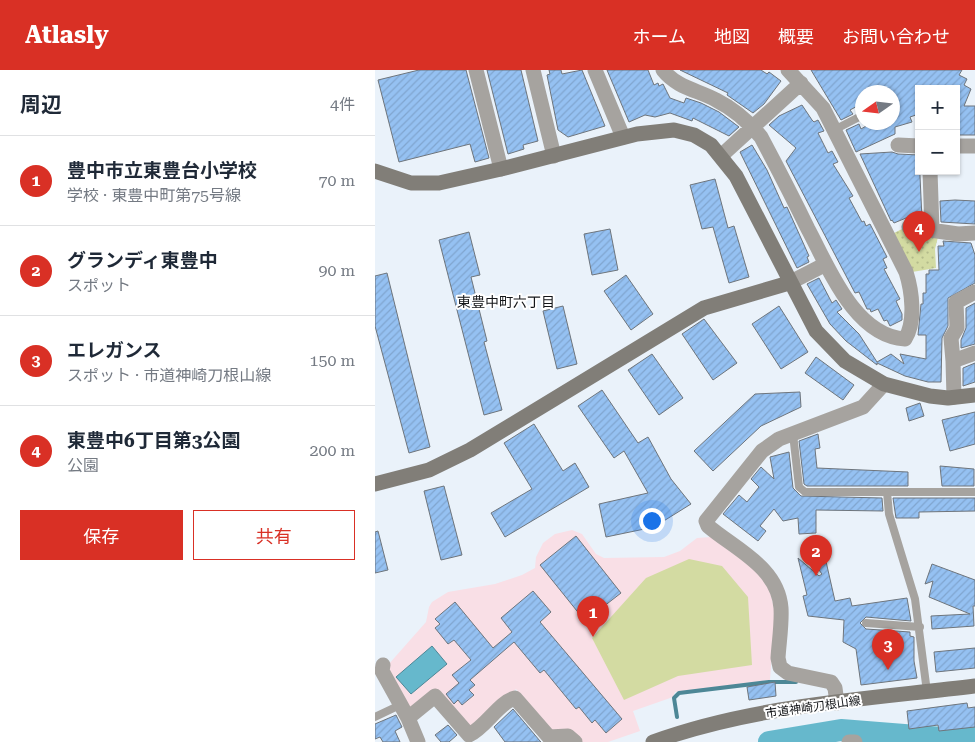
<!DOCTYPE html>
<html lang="ja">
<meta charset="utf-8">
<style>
body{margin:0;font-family:"Roboto Serif","Noto Sans JP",serif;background:#f2f2f3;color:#1f2937}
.controls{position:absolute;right:15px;top:15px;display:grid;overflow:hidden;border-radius:0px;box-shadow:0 1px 4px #0004}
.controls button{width:45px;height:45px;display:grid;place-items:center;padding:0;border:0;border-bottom:1px solid #e0e1e3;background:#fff;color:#1f2937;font:25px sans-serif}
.compass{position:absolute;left:480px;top:15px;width:45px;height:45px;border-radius:50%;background:#fff;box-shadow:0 1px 4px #0004;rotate:256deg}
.you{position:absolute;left:276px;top:450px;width:18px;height:18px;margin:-12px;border:4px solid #fff;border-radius:50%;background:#1a73e8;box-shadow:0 0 0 8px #1a73e833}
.badge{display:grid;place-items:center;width:32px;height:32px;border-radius:50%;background:#d93025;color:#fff;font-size:16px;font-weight:700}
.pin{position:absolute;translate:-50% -41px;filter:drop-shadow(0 1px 2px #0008)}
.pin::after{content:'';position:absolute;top:26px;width:18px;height:15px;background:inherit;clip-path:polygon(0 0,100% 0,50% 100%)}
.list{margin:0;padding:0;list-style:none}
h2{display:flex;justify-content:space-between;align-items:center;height:65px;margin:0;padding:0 20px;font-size:21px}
h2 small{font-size:16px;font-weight:400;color:#747a83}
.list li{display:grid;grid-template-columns:32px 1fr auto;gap:15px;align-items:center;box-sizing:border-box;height:90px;padding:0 20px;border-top:1px solid #e0e1e3}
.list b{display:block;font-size:19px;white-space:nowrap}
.list p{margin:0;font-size:16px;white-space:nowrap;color:#747a83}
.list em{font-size:16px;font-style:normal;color:#747a83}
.actions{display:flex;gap:10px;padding:15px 20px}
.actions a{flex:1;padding:11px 0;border:1px solid #d93025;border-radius:0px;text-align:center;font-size:18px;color:#d93025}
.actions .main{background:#d93025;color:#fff}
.map{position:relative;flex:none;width:600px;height:672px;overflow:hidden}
header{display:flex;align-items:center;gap:30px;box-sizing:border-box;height:70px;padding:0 25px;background:#d93025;color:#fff}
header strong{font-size:24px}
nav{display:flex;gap:28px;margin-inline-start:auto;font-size:18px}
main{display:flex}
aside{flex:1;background:#fff}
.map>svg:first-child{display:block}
</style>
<header>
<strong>Atlasly</strong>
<nav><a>ホーム</a><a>地図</a><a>概要</a><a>お問い合わせ</a></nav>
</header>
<main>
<aside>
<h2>周辺<small>4件</small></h2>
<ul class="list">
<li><span class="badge">1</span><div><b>豊中市立東豊台小学校</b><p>学校 · 東豊中町第75号線</p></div><em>70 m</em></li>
<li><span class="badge">2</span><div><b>グランディ東豊中</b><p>スポット</p></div><em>90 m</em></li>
<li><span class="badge">3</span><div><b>エレガンス</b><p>スポット · 市道神崎刀根山線</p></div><em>150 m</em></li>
<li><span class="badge">4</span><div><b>東豊中6丁目第3公園</b><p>公園</p></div><em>200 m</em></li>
</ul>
<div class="actions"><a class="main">保存</a><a>共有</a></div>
</aside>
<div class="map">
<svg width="600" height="672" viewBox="0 0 600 672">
<defs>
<pattern id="park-dots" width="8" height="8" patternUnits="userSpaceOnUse" patternTransform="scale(1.25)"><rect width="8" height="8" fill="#d3dba2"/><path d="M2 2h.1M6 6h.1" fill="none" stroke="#b4bb8b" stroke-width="1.8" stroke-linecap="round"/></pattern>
<pattern id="building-hatch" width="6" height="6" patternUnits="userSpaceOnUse" patternTransform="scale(1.25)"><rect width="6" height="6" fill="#95c1f2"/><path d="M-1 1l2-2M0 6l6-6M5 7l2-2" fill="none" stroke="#80a5cf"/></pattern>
</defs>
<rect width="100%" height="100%" fill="#eaf2fa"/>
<path fill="#f9dfe6" d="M197 460 207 464 221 484 229 488 289 487 305 481 322 468 336 467 382 501 395 521 400 543 395 610 300 622 298 627 258 641 265 661 233 672H207L192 660 176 663 141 619 95 659 61 621 37 640 11 602 13 595 51 552 54 537 57 532 73 522 120 514 147 505 160 498 161 487 168 473 180 464Z"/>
<path fill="url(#park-dots)" d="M531 157 563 167 560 179 561 198 537 202 519 163Z"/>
<path fill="#d3dba2" d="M314 489 347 496 373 527 377 595 303 606 249 630 217 568 271 508Z"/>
<path fill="#66b8cc" stroke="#4d8796" d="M57 576 72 594 36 624 21 607Z"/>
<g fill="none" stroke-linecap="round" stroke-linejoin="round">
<path stroke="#4d8796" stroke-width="4" d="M302 647 299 628 304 623 394 612H421"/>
<path stroke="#66b8cc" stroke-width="22" d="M394 672 466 660 567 668 600 666"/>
</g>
<path fill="url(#building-hatch)" stroke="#6e757c" d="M44 0H91L114 88 100 92 95 74 24 92 3 10Z
M112 0H146L163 71 148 75 149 79 133 84Z
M174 0H186L187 4 207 0 230 56 193 67 183 60 172 5 175 4Z
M232 0H273L279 15 283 13 284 16 288 14 295 28 309 33 311 28 326 33 344 42 364 57 354 66 318 48 317 51 295 43 280 47 270 45 254 52Z
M305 0H386L392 4 394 2 406 11 389 34 378 43 352 25 353 23Z
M436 0H587L584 5 592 9 589 15 596 19 589 36H600V65H581V19H544V44L535 47 537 52 520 57V64L481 82 471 60 484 54 486 59 498 52H518V22H488V33L475 40 478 44 466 50Z
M427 35 437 50 439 52 443 50 449 61 443 63 453 83 457 81 463 92 458 94 478 126 474 128 487 152 489 151 491 156 495 154 512 187 508 189 512 198 509 199 525 229 521 231 527 244V250L515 256 512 250 509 251 503 239 496 242 495 239H492L484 222 480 223 411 91 421 78 394 55 404 46Z
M377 75 392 100 409 138 412 137 434 186 432 187 434 192 422 198 365 82Z
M517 82 523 84 544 85 547 149 531 148 519 153 517 150 516 151 485 84Z
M340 109 353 158 359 156 374 207 354 213 338 157 327 159 315 115Z
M580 130 600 131V154L566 152 565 131Z
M235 159 243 200 217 205 209 164Z
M94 162 105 205 96 207 112 271 109 272 127 340 109 345 64 170Z
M568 171 596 173 600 185V213L573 228V256L567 268 566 312H553L530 306 502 293V295L471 271 455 254 432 214 444 208 457 233 461 230 467 239 462 242 484 264 502 292 516 284 529 294 525 284 551 289V265H543L546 234H548V223H551V204H554V200H564L563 176H569Z
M12 203 55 377 34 383 0 256V206Z
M251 205 278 244 256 260 229 221Z
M600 233V274L586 278V270L591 258V238Z
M188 236 202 294 182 299 168 241Z
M404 236 433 282 406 299 377 254Z
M329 249 362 293 338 310 307 264Z
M277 284 308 328 284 345 253 300Z
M441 287 479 315 468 330 430 303Z
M600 293V312L588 316V298Z
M227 320 263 373 273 367 296 409 316 434 279 457 231 467 224 434 273 423 249 381 239 388 203 336Z
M425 322 426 337 386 356 338 401 319 381 380 324Z
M545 333 549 346 534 351 531 338Z
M600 342V374L575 381 567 350Z
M159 354 188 401 200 393 214 417 130 467 116 443 157 419 129 373Z
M443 364 445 378 440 379 442 398 533 402V416H432L429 414 424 371Z
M414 382 418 418 426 426 507 428 508 441 441 440V463L424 464 423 448 408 451 399 439 385 456 391 461 383 471 348 444 364 425 372 432 384 417 376 409 386 397 399 409 395 387Z
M565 396 599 399V416H567Z
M69 416 87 485 66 490 49 421Z
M518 428H600V441L544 442V448H521Z
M3 461 13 500 0 503V462Z
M201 466 246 523 210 551 165 495Z
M450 487 460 531 475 528 477 536 532 528 536 551 491 547 485 553 491 559 535 562V566L539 567V591L542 608 486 615 481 579 468 572 469 550 433 546 428 526 432 525 423 488 444 506 447 504 437 491Z
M557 494 600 510V536H598L599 556 557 559 556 546 595 544 554 527 558 511 550 514Z
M158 521 176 542 165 552 247 649 231 663 220 650 217 653 204 637 201 639 169 600 165 603 139 572 95 610 100 615 94 620 99 625 87 635 83 630 79 634 71 624 84 613 77 605 96 590 79 570 73 574 60 558 65 554 60 549 80 532 118 578 137 562 126 548Z
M600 578V598L561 602 559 582Z
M400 612 401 626 374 630 372 617Z
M592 633 593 638 600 637V657L564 661 563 655 534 659 532 641Z
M138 639 165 671 166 672H130L119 657Z
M21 645 27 657 20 661 25 672H8L5 667 0 669V654Z
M73 655 82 665 74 672H66L60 665Z"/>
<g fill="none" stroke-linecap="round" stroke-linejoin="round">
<path stroke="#a6a39f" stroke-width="8" d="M459 60 488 45
M418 364 424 417 430 422H600
M512 422 514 444 540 529 552 622
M491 553 545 557
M0 647 25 635"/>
<path stroke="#a6a39f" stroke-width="15" d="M101 0 126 99
M158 0 179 86
M220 0 248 67
M288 0C302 18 323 20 341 30 359 39 373 51 386 67 402 97 418 128 433 159 453 196 479 266 530 269 541 252 537 221 531 202L448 38 413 0
M523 75 544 76
M581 76H600
M347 85 426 13
M555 101 557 160
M534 157 583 164 600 163
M414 213 449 195
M578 291 576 268 582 258 581 232 600 222
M579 327 578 291 600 283
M8 595 7 601 33 648 60 626 94 665C111 657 124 632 140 628L174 667 193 666 200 672
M462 633 460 618 456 612 413 603 405 597 403 588C404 572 407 554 406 538 403 497 360 479 333 456L331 451 387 381 404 369 488 337 509 314
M33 648 43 672
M474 672H480"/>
<path stroke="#817e78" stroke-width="15" d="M0 101 36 113H64L126 99 262 64 299 60 319 65 336 75 361 106 441 261 470 291 509 314 555 326 573 328 600 325
M0 414 54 400 95 380 329 238 414 213
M278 672C379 635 494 629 600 616"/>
</g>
<g text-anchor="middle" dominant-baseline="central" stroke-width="4" stroke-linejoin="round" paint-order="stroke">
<g font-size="12" fill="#131518" stroke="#fff">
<text transform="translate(438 637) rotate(-8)">市道神崎刀根山線</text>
</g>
<g font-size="14" fill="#131518" stroke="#fff">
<text x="131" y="232">東豊中町六丁目</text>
</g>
</g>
</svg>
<div class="controls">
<button>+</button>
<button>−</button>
</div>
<svg class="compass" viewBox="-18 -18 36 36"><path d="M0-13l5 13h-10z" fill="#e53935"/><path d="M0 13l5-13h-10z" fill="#747a83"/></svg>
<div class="you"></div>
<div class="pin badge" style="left:218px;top:567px">1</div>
<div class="pin badge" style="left:441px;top:506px">2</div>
<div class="pin badge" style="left:513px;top:600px">3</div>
<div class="pin badge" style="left:544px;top:182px">4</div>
</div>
</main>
